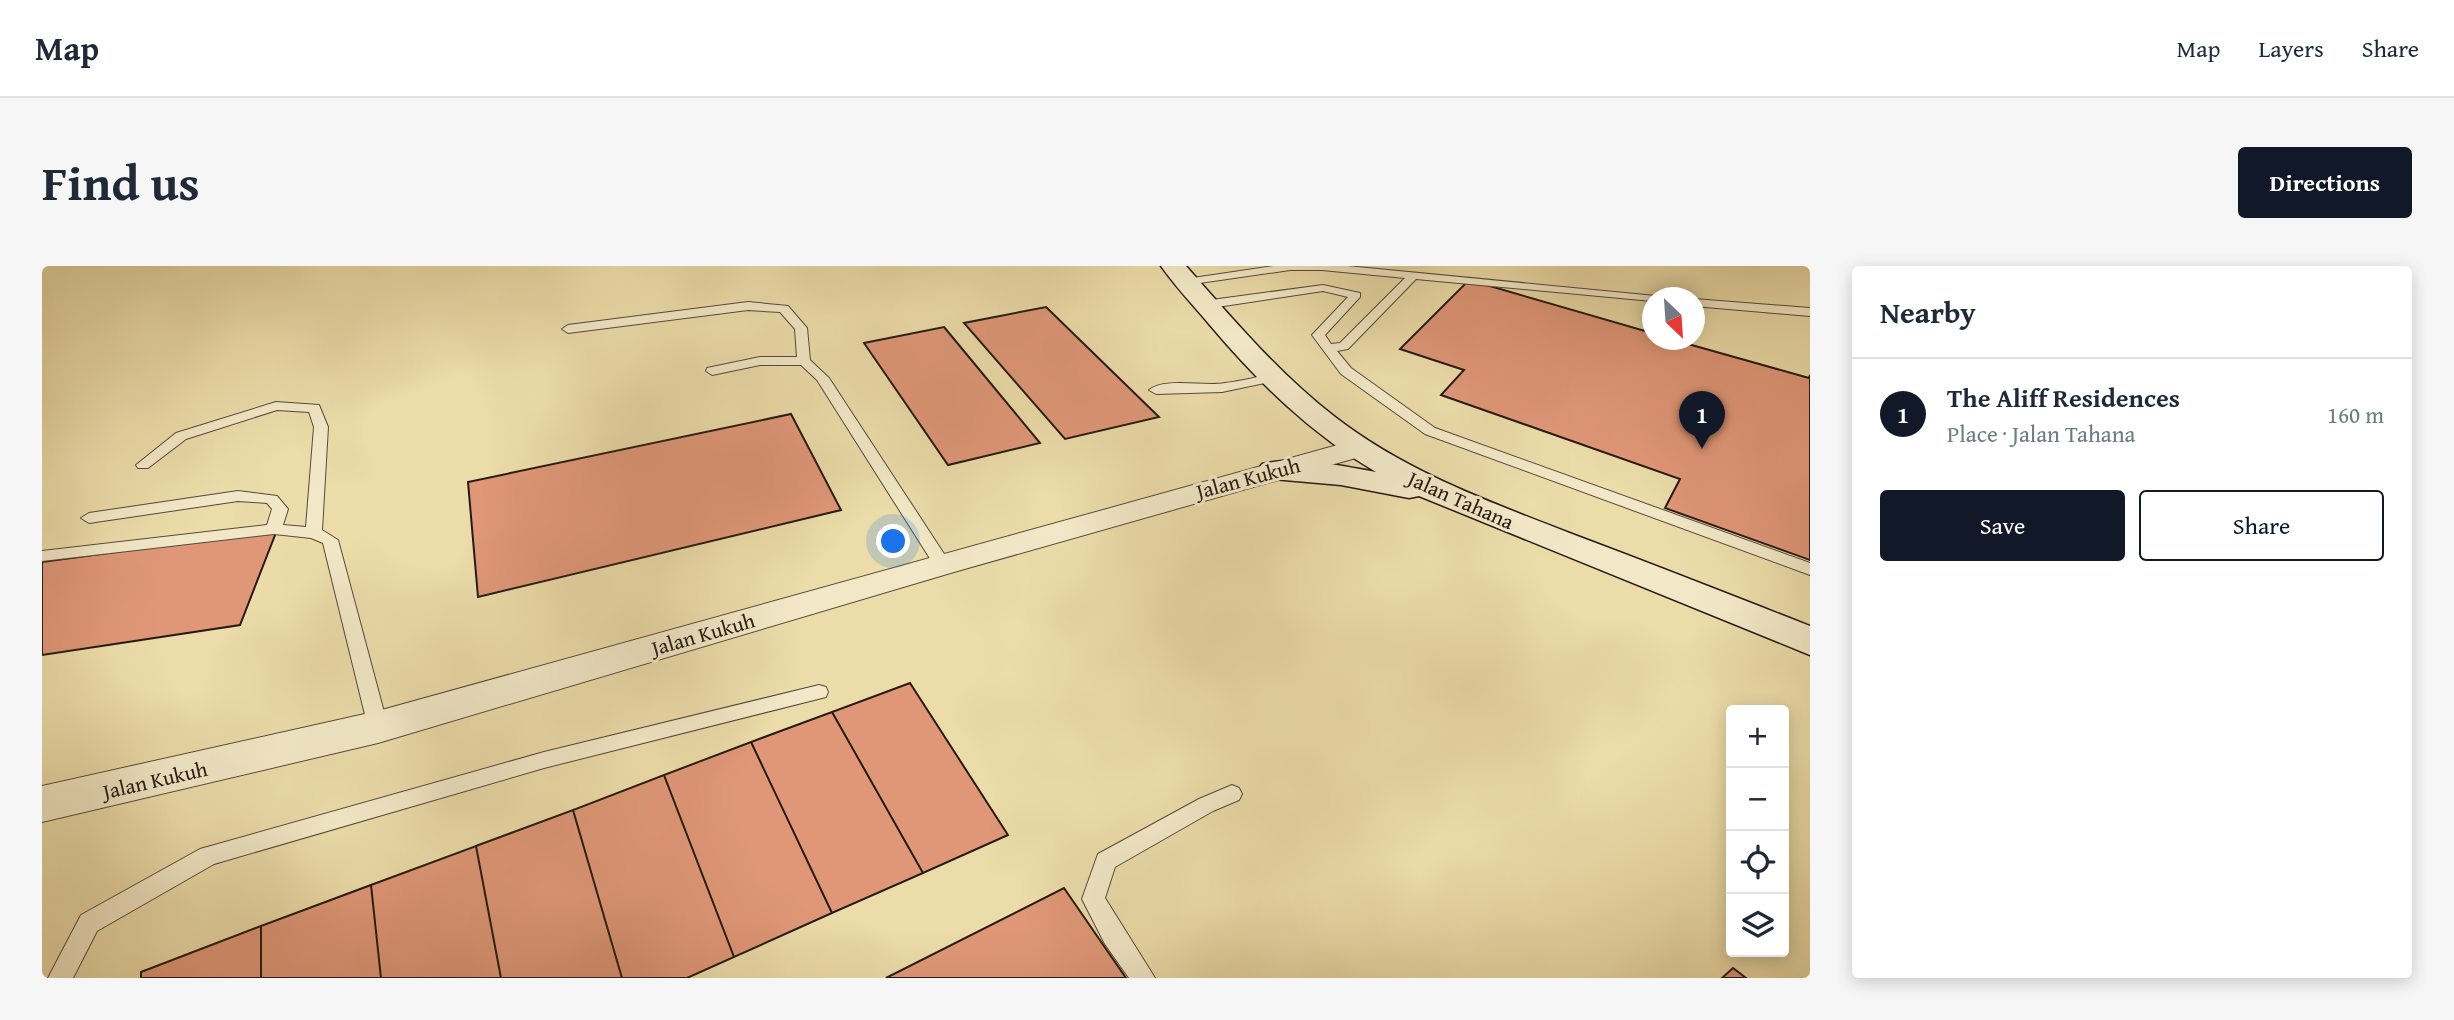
<!DOCTYPE html>
<meta charset="utf-8">
<style>
body{margin:0;font-family:"Gentium Book Plus",serif;background:#f6f6f7;color:#1f2937}
.controls{position:absolute;right:21px;bottom:21px;display:grid;overflow:hidden;border-radius:7px;box-shadow:0 4px 18px #0003}
.controls button{width:63px;height:63px;display:grid;place-items:center;padding:0;border:0;border-bottom:2px solid #e0e1e3;background:#fff;color:#1f2937;font:35px sans-serif}
.compass{position:absolute;left:1600px;top:21px;width:63px;height:63px;border-radius:50%;background:#fff;box-shadow:0 4px 18px #0003;rotate:155deg}
.you{position:absolute;left:852px;top:276px;width:24px;height:24px;margin:-18px;border:5px solid #fff;border-radius:50%;background:#1a73e8;box-shadow:0 0 0 10px #1a73e833}
.badge{display:grid;place-items:center;width:46px;height:46px;border-radius:50%;background:#111827;color:#fff;font-size:23px;font-weight:700}
.pin{position:absolute;translate:-50% -58px;filter:drop-shadow(0 2px 4px #0008)}
.pin::after{content:'';position:absolute;top:37px;width:24px;height:21px;background:inherit;clip-path:polygon(0 0,100% 0,50% 100%)}
.list{margin:0;padding:0;list-style:none}
h2{display:flex;justify-content:space-between;align-items:center;height:91px;margin:0;padding:0 28px;font-size:30px}
h2 small{font-size:23px;font-weight:400;color:#747a83}
.list li{display:grid;grid-template-columns:46px 1fr auto;gap:21px;align-items:center;box-sizing:border-box;height:112px;padding:0 28px;border-top:2px solid #e0e1e3}
.list b{display:block;font-size:26px;white-space:nowrap}
.list p{margin:0;font-size:23px;white-space:nowrap;color:#747a83}
.list em{font-size:23px;font-style:normal;color:#747a83}
.actions{display:flex;gap:14px;padding:21px 28px}
.actions a{flex:1;padding:16px 0;border:2px solid #111827;border-radius:7px;text-align:center;font-size:24px;color:#111827}
.actions .main{background:#111827;color:#fff}
.icon{flex:none;width:38px;height:38px;fill:none;stroke:currentColor;stroke-width:2;stroke-linecap:round;stroke-linejoin:round}
.map{position:relative;flex:none;width:1768px;height:712px;overflow:hidden;border-radius:7px}
header{display:flex;align-items:center;gap:42px;box-sizing:border-box;height:98px;padding:0 35px;background:#fff;border-bottom:2px solid #e0e1e3}
header strong{font-size:33px}
nav{display:flex;gap:38px;margin-inline-start:auto;font-size:24px}
.intro{display:flex;align-items:center;justify-content:space-between;box-sizing:border-box;height:168px;padding:0 42px}
h1{margin:0;font-size:49px}
.button{padding:18px 32px;border-radius:7px;background:#111827;color:#fff;font-size:24px;font-weight:700}
main{display:flex;gap:42px;padding:0 42px}
aside{flex:1;background:#fff;border-radius:7px;box-shadow:0 4px 18px #0003}
.map>svg:first-child{display:block}
</style>
<header>
<strong>Map</strong>
<nav><a>Map</a><a>Layers</a><a>Share</a></nav>
</header>
<div class="intro"><h1>Find us</h1><a class="button">Directions</a></div>
<main>
<div class="map">
<svg width="1768" height="712" viewBox="0 0 1768 712">
<rect width="100%" height="100%" fill="#ebdca9"/>
<filter id="stains"><feTurbulence type="fractalNoise" baseFrequency=".00286" numOctaves="4"/><feColorMatrix values="0 0 0 0 .2 0 0 0 0 .09 0 0 0 0 .02 0 0 0 .5 -.17"/></filter>
<radialGradient id="worn" r=".72"><stop offset=".6" stop-color="#630" stop-opacity="0"/><stop offset="1" stop-color="#630" stop-opacity=".3"/></radialGradient>
<path fill="#df9778" stroke="#261a15" stroke-width="2" d="M1427 14 1610 67V74H1632L1767 112 1768 109V294L1623 242 1638 213 1399 129 1422 104 1358 83Z
M1004 41 1117 151 1023 173 922 57Z
M902 61 998 177 906 199 822 77Z
M749 148 799 244 436 331 426 216Z
M235 264 198 359 0 389V296Z
M868 417 966 569 881 607 790 446Z
M790 446 881 607 790 647 709 476Z
M709 476 790 647 692 691 622 509Z
M622 509 692 691 645 712H580L531 544Z
M531 544 580 712H459L434 580Z
M434 580 459 712H339L329 619Z
M329 619 339 712H219V660Z
M1022 622 1084 712H844Z
M219 660V712H99V706Z
M1691 702 1704 712H1680Z"/>
<g fill="none" stroke-linecap="round" stroke-linejoin="round">
<defs>
<path id="lane" d="M1232 0H1305L1614 30 1615 32H1610V35L1374 13 1306 83 1295 85 1309 102 1393 162 1768 297V309L1383 168 1299 108 1270 69 1306 31 1281 25 1162 43 1156 39 1162 35 1281 19 1318 27V31L1283 69 1289 78 1298 77 1363 12 1280 4H1248L1144 19 1138 16 1144 13Z
M1652 33 1768 42V50L1652 40Z
M706 36 746 40 765 62 768 94 787 112 906 294 908 298 906 302H894L775 114 759 99H718L670 109 664 105 665 102 718 91H755L753 63 738 46 706 44 526 67 520 63 526 59Z
M1232 107 1237 108V114L1180 126 1114 128 1107 124C1123 111 1163 121 1183 117 1200 115 1216 111 1232 107Z
M234 136 277 139 286 161 280 264 296 274 346 461 343 466 336 469 329 466 326 461 281 277 269 272 232 268 0 295V285L225 259 230 243 225 237 196 235 47 257 39 252 47 247 196 225 235 230 246 243 241 259 264 261 272 161 267 146 235 144 144 173 106 202H96L94 199 134 167Z
M777 419 784 421 786 426 784 431 502 502 172 598 55 665 31 712H6L39 649 158 583 502 486Z
M1190 519 1197 522 1200 528 1197 534 1171 545 1073 601 1063 632 1113 712H1087L1063 678 1040 633 1056 588 1157 533Z"/>
<path id="street" d="M1317 173 1328 176 1332 182 1328 188 912 306 336 477 0 556V520L336 445Z"/>
<path id="secondary" d="M1119 0H1144C1191 53 1237 108 1293 151 1364 206 1448 236 1530 268 1610 298 1689 329 1768 360V389L1377 230 1367 232 1299 219 1220 212 1215 205 1220 198C1253 190 1301 200 1334 206 1268 167 1216 116 1167 58 1151 39 1133 20 1119 0Z"/>
</defs>
<use href="#lane" stroke="#574a3a" stroke-width="2"/>
<use href="#street" stroke="#574a3a" stroke-width="2"/>
<use href="#secondary" stroke="#261a15" stroke-width="3"/>
<use href="#lane" fill="#f2e8c7" fill-rule="evenodd"/>
<use href="#street" fill="#f2e8c7" fill-rule="evenodd"/>
<use href="#secondary" fill="#f2e8c7" fill-rule="evenodd"/>
</g>
<g text-anchor="middle" dominant-baseline="central" stroke-width="6" stroke-linejoin="round" paint-order="stroke">
<g font-size="21" fill="#261a15" stroke="#f2e8c7">
<text transform="translate(1206 212) rotate(-15)">Jalan Kukuh</text>
<text transform="translate(1419 234) rotate(24)">Jalan Tahana</text>
<text transform="translate(661 368) rotate(-16)">Jalan Kukuh</text>
<text transform="translate(113 514) rotate(-13)">Jalan Kukuh</text>
</g>
</g>
<rect width="100%" height="100%" filter="url(#stains)"/>
<rect width="100%" height="100%" fill="url(#worn)"/>
</svg>
<div class="controls">
<button>+</button>
<button>−</button>
<button><svg class="icon" aria-label="locate" viewBox="0 0 24 24"><circle cx="12" cy="12" r="6"/><path d="M12 2v4M12 18v4M2 12h4M18 12h4"/></svg></button>
<button><svg class="icon" aria-label="layers" viewBox="0 0 24 24"><path d="M12 4l9 5-9 5-9-5zM3 14l9 5 9-5"/></svg></button>
</div>
<svg class="compass" viewBox="-18 -18 36 36"><path d="M0-13l5 13h-10z" fill="#e53935"/><path d="M0 13l5-13h-10z" fill="#747a83"/></svg>
<div class="you"></div>
<div class="pin badge" style="left:1660px;top:183px">1</div>
</div>
<aside>
<h2>Nearby<small></small></h2>
<ul class="list">
<li><span class="badge">1</span><div><b>The Aliff Residences</b><p>Place · Jalan Tahana</p></div><em>160 m</em></li>
</ul>
<div class="actions"><a class="main">Save</a><a>Share</a></div>
</aside>
</main>
